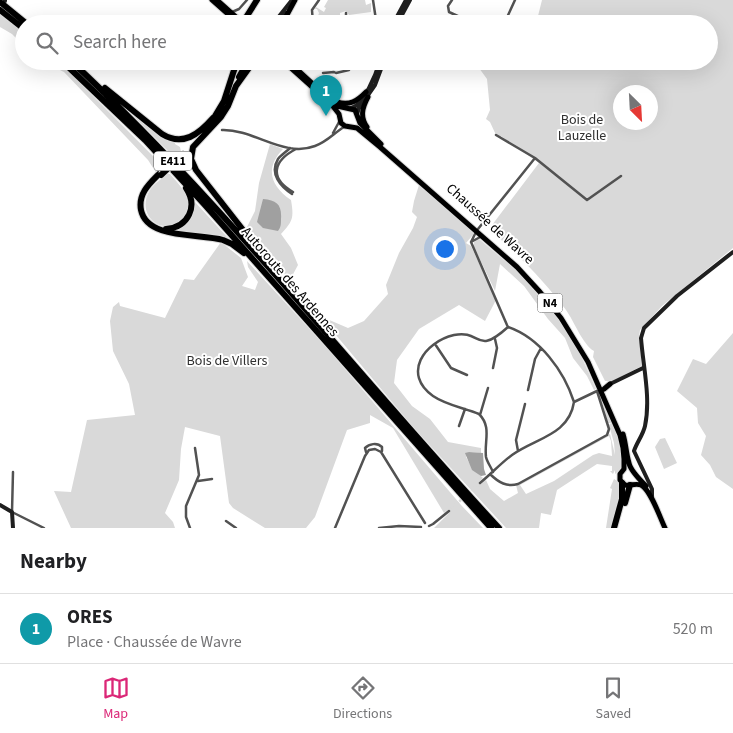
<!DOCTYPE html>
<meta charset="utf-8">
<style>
body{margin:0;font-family:"Source Sans 3",sans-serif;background:#f2f2f2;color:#202124}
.compass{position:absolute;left:613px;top:85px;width:45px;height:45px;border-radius:50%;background:#fff;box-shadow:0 5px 20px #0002;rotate:156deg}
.you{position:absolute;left:444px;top:248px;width:18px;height:18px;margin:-12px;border:4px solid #fff;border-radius:50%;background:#1a73e8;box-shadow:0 0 0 8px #1a73e833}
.badge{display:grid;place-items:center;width:32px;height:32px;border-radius:50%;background:#db2777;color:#fff;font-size:16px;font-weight:700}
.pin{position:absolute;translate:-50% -41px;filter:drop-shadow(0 1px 2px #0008)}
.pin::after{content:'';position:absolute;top:26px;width:18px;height:15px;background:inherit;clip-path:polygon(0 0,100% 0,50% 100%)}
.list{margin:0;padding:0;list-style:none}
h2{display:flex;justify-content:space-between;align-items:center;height:65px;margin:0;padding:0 20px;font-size:21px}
h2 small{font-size:16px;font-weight:400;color:#757577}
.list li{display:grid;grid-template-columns:32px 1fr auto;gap:15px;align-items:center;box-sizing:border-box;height:70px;padding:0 20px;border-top:1px solid #e0e0e0}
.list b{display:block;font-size:19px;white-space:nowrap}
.list p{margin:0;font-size:16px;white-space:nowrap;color:#757577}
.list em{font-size:16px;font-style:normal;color:#757577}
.icon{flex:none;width:28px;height:28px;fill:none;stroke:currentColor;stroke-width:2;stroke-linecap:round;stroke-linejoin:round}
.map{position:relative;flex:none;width:733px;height:528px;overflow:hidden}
.search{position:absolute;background:#fff;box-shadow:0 5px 20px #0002;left:15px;right:15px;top:15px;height:55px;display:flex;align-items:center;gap:12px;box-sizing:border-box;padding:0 18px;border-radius:28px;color:#757577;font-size:19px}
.sheet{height:135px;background:#fff}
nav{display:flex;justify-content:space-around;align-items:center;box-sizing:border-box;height:70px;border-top:1px solid #e0e0e0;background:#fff;font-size:14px;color:#757577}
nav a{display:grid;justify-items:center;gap:2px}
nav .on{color:#db2777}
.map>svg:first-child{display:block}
</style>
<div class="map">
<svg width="733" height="528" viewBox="0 0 733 528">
<rect width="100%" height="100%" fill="#fff"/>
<path fill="#d9d9d9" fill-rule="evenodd" d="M328 0H365L366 5 371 3V12L349 15 346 11 340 13V16L327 17 325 15 319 18V22L316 23 315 19H317L319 13 317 9H315L316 7 324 12 326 8 324 7Z
M542 0H733V248L662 306 640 330 639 337 642 366 612 381H605L593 357 594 351C583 345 574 321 566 310 543 279 517 254 489 229L539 163 501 136V132V137L496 135 490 122 486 119 490 110 487 79 479 68 465 61H474L491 69 494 61H709V24H536ZM620 92H650V122H620Z
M0 14 24 33V46L12 34 0 27Z
M41 61H56L65 68 164 167 157 174 148 160 64 72Z
M115 98 161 134 175 140V144L180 147 181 152 175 158Z
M270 144 283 149C264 169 271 186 291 200 294 218 293 221 281 234L291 248 298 265 291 278 283 274 246 229 255 211 259 183Z
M167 174H170C176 181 185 190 188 199 190 205 189 212 184 217 164 240 134 215 150 190 154 184 161 179 167 174Z
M419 185 473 232V235L466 243 471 246 496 300 485 321 459 305 419 329 397 360 394 383 412 406 430 419 448 442 481 448V453L469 452 466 457C473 470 473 468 483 478L479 482 481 484 486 480 490 489 504 501 518 493 516 485 610 434 615 455 614 443 609 425 611 423H608L602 401C615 424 621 442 622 468L615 474V470L613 474 610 471H612V466L597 464 557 490 551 515 541 513 539 528H506L413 427 320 316 348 328 364 321 388 294 386 285 399 253 413 228 417 217 412 212 414 201ZM609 436 611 441 612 456 599 453 593 455 554 481 526 494 520 485Z
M195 202 229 239 216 235 175 231C188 224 193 217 195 202Z
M479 239 517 271 556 315 577 347 596 389 594 390 587 376 573 358 565 338 548 319 524 286 500 264 495 291 474 247V242Z
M221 242 241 258 248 277 242 286 255 290 258 282 248 267 247 261 327 348 461 505 483 528H434L450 512 448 510 444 513 393 428 370 415V423L347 430 315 517 306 528H265L233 508 229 503 220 436 185 427 181 449 179 480 165 513 173 522 175 528H71L54 491 71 492 87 420 135 415 129 384 113 351 110 321 113 307 119 302 120 306 165 318 184 279 194 280Z
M733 333V489L716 477 710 465 701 455 706 436 698 423 697 408 677 391 693 359 706 364Z
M665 438 677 463 664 469 655 447 660 439Z
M614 479C629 485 615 516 611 528H606L612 489 610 488Z"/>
<path fill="#a0a0a0" d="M263 199C277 200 282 205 281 219 281 224 281 227 278 231L263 228 257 222Z
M469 452 483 453 484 469 486 475 481 476 472 470 465 453Z"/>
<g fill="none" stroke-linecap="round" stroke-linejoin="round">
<path stroke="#d9d9d9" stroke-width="2.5" stroke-dasharray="2.5 1" stroke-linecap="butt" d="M469 493 480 483
M449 511 463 498"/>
<defs>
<path id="primary" d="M212 0 239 24
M217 0 244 24
M282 24 295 0
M283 61 332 105 339 114 341 123 345 126 357 128 380 147 517 267 540 292 561 318 588 362 620 435 623 448 624 459V469L620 474V480L625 485C631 486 635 483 641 485 651 490 660 518 665 528
M288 61 337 106 355 110 360 123 381 144
M337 102C350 106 357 101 366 92
M367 127C360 117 362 108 368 97
M604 389 610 384
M623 434C626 444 626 453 629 463 630 469 641 481 646 486"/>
<path id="highway" d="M0 2 27 24
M0 10 24 29
M230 16 232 24
M245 19 257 0
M62 61 145 140 204 204 491 528
M71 61C226 205 355 373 499 528
M254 61 236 86 228 106 221 117 193 147 191 159 196 170 254 244
M239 77 243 70 244 61
M105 88 162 134C183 147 199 134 213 118
M212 121 224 101 237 61
M159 174C149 184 138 194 141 210 147 240 200 233 223 240L232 244 244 253
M166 229C189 227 198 206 186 188
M625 503 630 485
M614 528 622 499V483"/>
</defs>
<use href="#primary" stroke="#dbdbdb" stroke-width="7"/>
<use href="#highway" stroke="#dbdbdb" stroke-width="8"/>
<path stroke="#525252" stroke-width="2.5" d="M373 0 376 20
M452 0 448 6 449 12 475 24
M232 12 239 9 247 0
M346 13V22
M313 24 312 10 319 0
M328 24 369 19 394 23
M456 24 459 17
M504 24 515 0
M323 73 334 72 336 73 349 70 354 61
M222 130C254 129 284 158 315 146 327 142 334 133 344 127
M333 133 339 122
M496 135 535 158 587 200 621 176
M290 148C286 152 281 155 278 159 269 174 281 187 292 194
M293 192C269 178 273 161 296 149
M478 229 535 158
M476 232 471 242 507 325 508 327C540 338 564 371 574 402
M471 242 482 236
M435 344 451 368 467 375
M493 368 497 348 495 339
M528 390 535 359 541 348
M480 415 488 388
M459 426 465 409
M518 451 516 440 525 404
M366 452 365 448C369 444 377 442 382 447V451
M13 472 12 512 44 528
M493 472C491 467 487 462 486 457 484 441 492 427 479 414 464 408 446 405 433 396 402 374 424 342 454 335 482 329 475 357 508 327
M490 474C499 483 507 487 518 484L607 435 609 429 597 391
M198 481 212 479
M480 483C491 474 501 463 512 455 536 438 569 435 574 402L597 391
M226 521 236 528
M429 526 433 524 449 511
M190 528 186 517V506L199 475 195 448
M335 528 365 456 369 450 375 449 381 452 425 523
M379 528 399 526 421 527"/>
<path stroke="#1f1f1f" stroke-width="4" d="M5 1V0
M273 24 292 0
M278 24 286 13
M393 24 406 0
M397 24 410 0
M351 108C364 105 376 74 380 61
M357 114 359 108 375 85 384 61
M610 384 643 368
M652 496V489L634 451C637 442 643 435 645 426 651 398 643 366 641 338L644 328 677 296 733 252
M0 505 12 512 13 528"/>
<use href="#primary" stroke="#000" stroke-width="5"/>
<use href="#highway" stroke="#000" stroke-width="6"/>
<defs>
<path id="highway-bridge" d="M161 175 183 154"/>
</defs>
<use href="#highway-bridge" stroke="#dbdbdb" stroke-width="8" stroke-linecap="butt"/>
<use href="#highway-bridge" stroke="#000" stroke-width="6"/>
</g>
<g text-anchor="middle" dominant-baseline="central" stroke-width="4" stroke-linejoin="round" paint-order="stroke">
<g fill="#fff" stroke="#4c4c4c" stroke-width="1">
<rect x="154" y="151.5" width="38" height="19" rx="4"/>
<rect x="537.5" y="293.5" width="25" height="19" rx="4"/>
</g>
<g font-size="12" font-weight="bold" fill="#000">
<text x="173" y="161">E411</text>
<text x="550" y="303">N4</text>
</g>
<g font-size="14" fill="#303030" stroke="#fff">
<text x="582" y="120">Bois de<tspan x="582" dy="16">Lauzelle</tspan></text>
<text x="227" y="361">Bois de Villers</text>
</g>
<g font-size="14" fill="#000" stroke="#fff">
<text transform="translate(490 224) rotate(42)">Chaussée de Wavre</text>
<text transform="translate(290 282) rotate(49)">Autoroute des Ardennes</text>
</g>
</g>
</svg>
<svg class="compass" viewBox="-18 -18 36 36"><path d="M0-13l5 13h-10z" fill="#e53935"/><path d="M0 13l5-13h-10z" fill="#757577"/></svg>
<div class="you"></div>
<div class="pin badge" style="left:326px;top:116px;background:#0f9aa8">1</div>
<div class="search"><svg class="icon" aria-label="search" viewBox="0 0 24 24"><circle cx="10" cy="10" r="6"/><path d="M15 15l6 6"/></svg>Search here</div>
</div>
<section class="sheet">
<h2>Nearby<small></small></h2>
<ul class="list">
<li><span class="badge" style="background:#0f9aa8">1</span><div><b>ORES</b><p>Place · Chaussée de Wavre</p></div><em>520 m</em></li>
</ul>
</section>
<nav>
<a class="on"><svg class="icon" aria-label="map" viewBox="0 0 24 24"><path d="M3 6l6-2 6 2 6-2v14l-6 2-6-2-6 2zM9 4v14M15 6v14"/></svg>Map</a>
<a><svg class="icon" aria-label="directions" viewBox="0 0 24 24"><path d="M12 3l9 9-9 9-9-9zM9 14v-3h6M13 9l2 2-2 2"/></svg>Directions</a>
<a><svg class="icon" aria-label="saved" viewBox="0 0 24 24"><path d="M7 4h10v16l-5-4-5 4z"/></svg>Saved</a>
</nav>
